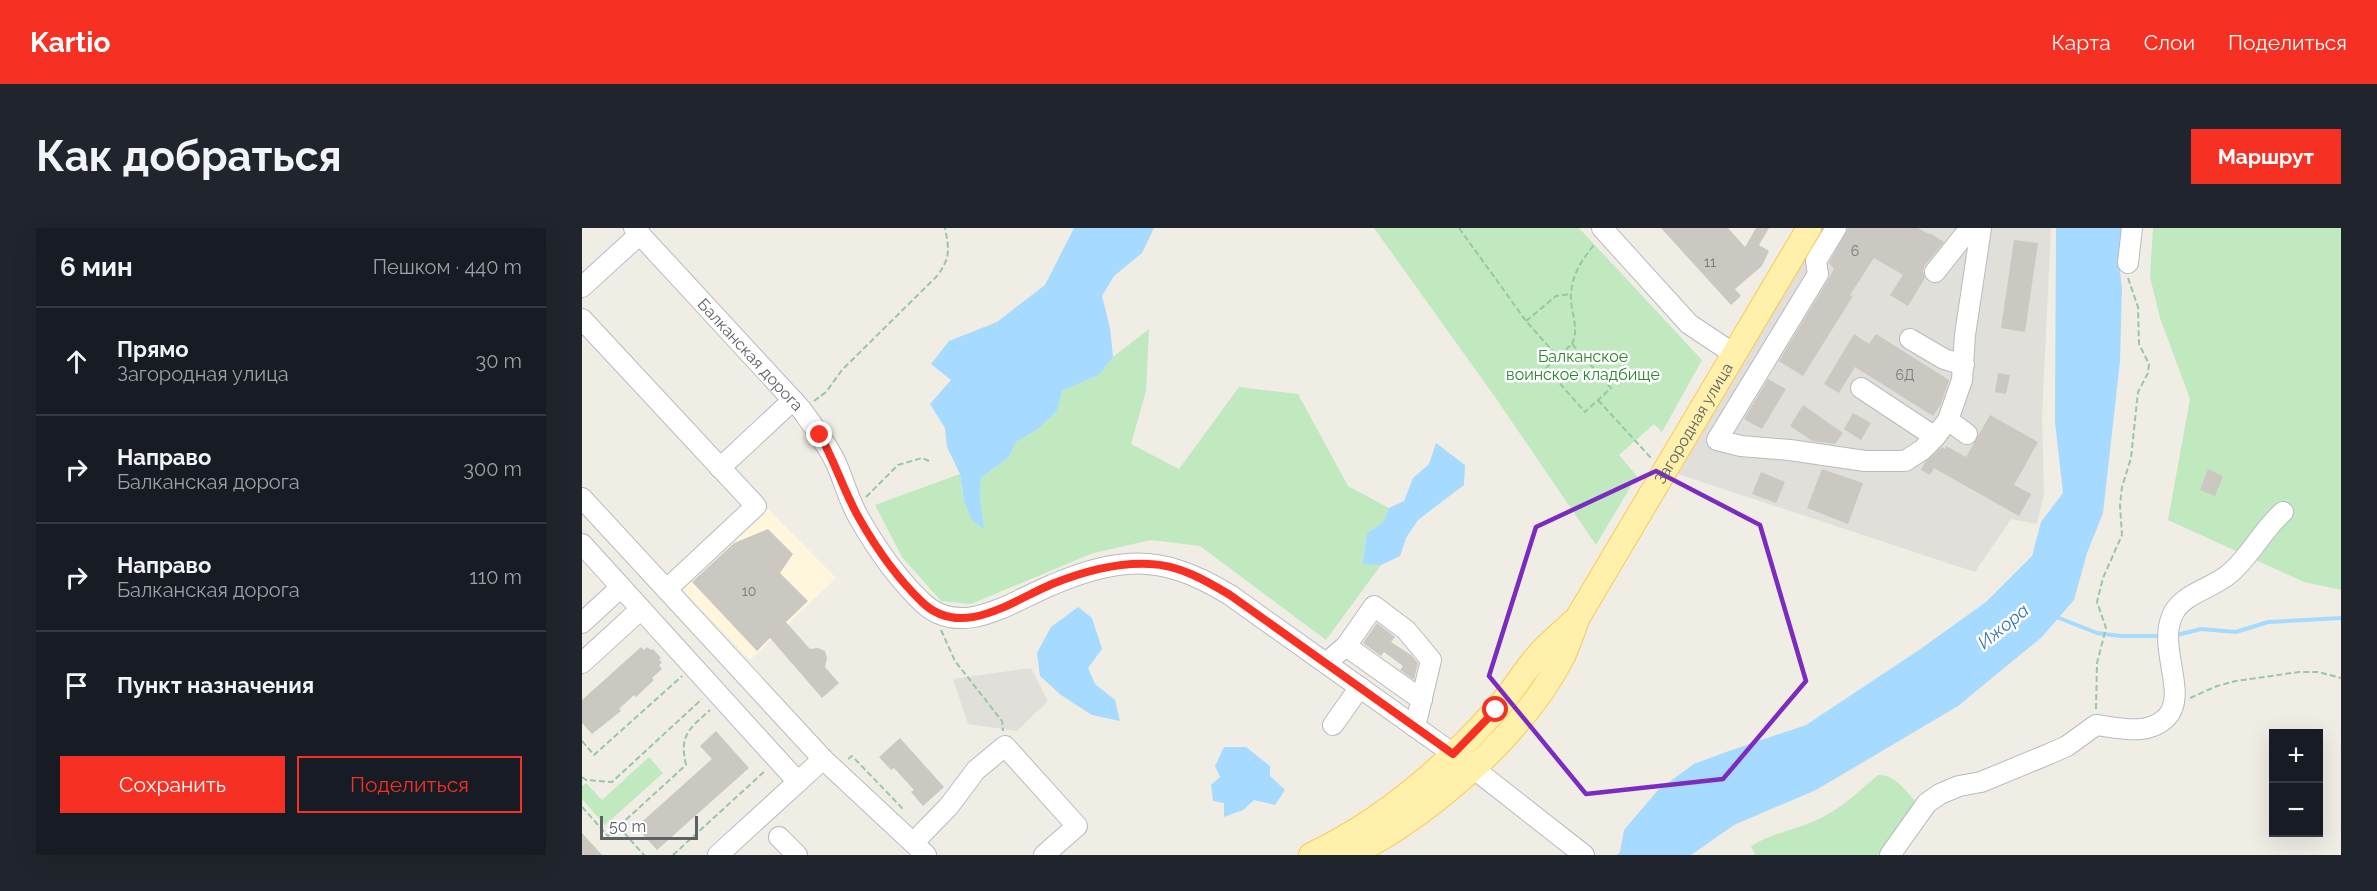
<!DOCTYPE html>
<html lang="ru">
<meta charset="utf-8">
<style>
body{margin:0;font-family:Raleway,sans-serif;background:#20242c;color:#f1f3f6}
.controls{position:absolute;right:18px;bottom:18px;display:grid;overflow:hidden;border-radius:0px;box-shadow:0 6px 24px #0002}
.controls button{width:54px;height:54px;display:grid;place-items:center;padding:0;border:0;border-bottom:2px solid #363941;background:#171b24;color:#f1f3f6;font:30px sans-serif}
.scale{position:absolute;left:18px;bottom:15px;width:98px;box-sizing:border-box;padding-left:6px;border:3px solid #5c6167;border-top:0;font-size:16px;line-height:21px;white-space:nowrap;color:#5c6167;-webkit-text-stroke:4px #fff;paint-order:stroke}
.stop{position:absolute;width:18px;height:18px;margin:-14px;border:4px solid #f73024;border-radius:50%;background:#fff}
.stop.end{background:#f73024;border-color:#fff;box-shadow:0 2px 6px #0008}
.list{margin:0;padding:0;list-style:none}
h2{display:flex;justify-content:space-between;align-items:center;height:78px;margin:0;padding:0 24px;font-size:26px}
h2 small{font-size:20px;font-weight:400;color:#9ea1a6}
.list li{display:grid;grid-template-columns:39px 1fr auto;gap:18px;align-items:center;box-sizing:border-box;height:108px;padding:0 24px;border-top:2px solid #363941}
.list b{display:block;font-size:22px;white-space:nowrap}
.list p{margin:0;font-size:20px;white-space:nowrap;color:#9ea1a6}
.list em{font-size:20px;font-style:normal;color:#9ea1a6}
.actions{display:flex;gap:12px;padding:18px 24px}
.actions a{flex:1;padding:14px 0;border:2px solid #f73024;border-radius:0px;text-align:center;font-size:21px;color:#f73024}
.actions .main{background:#f73024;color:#fff}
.icon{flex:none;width:33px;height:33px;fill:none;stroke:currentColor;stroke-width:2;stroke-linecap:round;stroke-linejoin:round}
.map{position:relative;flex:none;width:1759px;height:627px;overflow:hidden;border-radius:0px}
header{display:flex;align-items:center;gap:36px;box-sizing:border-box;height:84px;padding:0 30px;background:#f73024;color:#fff}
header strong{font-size:28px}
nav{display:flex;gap:33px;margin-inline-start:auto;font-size:21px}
.intro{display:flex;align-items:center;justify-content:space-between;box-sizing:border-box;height:144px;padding:0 36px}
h1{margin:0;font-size:42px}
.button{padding:15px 27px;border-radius:0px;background:#f73024;color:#fff;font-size:21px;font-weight:700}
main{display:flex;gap:36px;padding:0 36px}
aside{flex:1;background:#171b24;border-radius:0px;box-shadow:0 6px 24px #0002}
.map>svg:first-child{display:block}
</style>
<header>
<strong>Kartio</strong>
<nav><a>Карта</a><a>Слои</a><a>Поделиться</a></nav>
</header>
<div class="intro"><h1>Как добраться</h1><a class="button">Маршрут</a></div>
<main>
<aside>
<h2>6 мин<small>Пешком · 440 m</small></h2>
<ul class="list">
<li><svg class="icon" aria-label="ahead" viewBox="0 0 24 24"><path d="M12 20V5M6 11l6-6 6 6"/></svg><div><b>Прямо</b><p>Загородная улица</p></div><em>30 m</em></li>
<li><svg class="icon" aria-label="right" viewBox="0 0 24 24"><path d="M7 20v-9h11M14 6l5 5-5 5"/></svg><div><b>Направо</b><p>Балканская дорога</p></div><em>300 m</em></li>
<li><svg class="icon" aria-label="right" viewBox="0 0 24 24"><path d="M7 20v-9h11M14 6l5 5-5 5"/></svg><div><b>Направо</b><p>Балканская дорога</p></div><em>110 m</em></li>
<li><svg class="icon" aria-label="arrive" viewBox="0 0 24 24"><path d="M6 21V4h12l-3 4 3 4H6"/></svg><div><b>Пункт назначения</b></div></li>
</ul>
<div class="actions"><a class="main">Сохранить</a><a>Поделиться</a></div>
</aside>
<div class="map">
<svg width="1759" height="627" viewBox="0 0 1759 627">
<rect width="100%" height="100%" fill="#f0ede5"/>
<path fill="#fff6db" d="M186 281 254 350 168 432 99 360Z"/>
<path fill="#e1dfd9" d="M1238 0H1469L1460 188 1462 265 1455 296 1429 291 1393 344 1096 246 1220 35Z
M449 440 466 473 435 503 386 496 371 451Z"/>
<path fill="#c0e9c0" d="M792 0H997L1120 132 1080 204 1072 196 1037 227 1055 248 1014 317 913 169Z
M1571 0H1759V362L1722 354 1586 292 1608 171 1578 90 1568 49Z
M567 101 564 163 549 216 597 241 657 159 716 166 766 258 807 280 800 295 785 305 780 335 799 337 744 412 618 318 569 312 511 325 389 376 359 373 320 329 293 277 378 246C381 270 381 286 401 301L398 269 399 250 427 229 434 214 456 201 475 183 480 163 517 147 531 129Z
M67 529 81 545 23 597 0 571V558L4 555 20 572Z
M1296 547C1314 546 1324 564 1335 575L1296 627H1173L1169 618C1191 605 1208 603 1230 594 1256 584 1276 564 1296 547Z"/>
<path fill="#a6daff" d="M492 0H572L560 25 532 48 520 68 528 100 531 129 517 147 480 163 475 183 456 201 434 214 427 229 399 250 398 269 402 302 389 291 382 274 378 246 365 219 363 200 348 176 369 152 349 136 367 113 415 94 463 57Z
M1474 0H1540L1536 27 1540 60 1538 133 1521 285 1505 325 1492 372 1460 409 1376 478 1234 562 1152 597 1109 627H1035L1038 624 1042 602 1076 562 1112 536 1144 524 1224 497 1337 422 1404 374 1450 328 1459 294 1481 265 1473 194Z
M854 215 883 237 882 257 836 292 824 310 818 328 799 337 780 336 785 305 800 295 807 280 822 273 831 250 847 236Z
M496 379 510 390 520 421 506 440 513 456 533 472 538 493 510 487 479 467 458 448 455 425 469 399Z
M642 519H664L688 538V548L703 562 693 577 672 572 661 582 642 589V575L631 573 629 557 638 549 633 538Z"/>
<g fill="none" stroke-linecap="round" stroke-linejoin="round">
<path stroke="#a6daff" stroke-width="4" d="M1472 388 1515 405 1538 408H1579
M1595 407 1619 401 1654 404 1686 394 1759 390"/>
</g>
<path fill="#cbc8c2" d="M1079 0H1146L1163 19 1174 0H1187L1177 17 1187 23 1180 38 1153 61 1159 68 1149 77Z
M1266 0H1336L1347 6 1348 5 1362 14 1343 37 1341 43 1343 50 1326 78 1308 67 1321 47 1292 30 1268 67 1271 68 1221 148 1197 133 1246 52 1252 41 1247 35Z
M1432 12 1456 15 1443 104 1419 100Z
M1272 106 1287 116 1294 106 1367 152 1359 176 1351 188 1273 139 1257 165 1242 156Z
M1416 145 1428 147 1424 166 1413 164Z
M1186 151 1204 161 1180 201 1162 191Z
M1221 177 1261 205 1253 216 1230 213 1208 198Z
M1271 185 1289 195 1279 212 1262 201Z
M1408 187 1456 214 1432 257 1449 266 1437 288 1352 240 1348 247 1339 242 1343 234 1360 219 1363 221 1364 218 1384 229Z
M1240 241 1281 255 1266 296 1225 280Z
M1626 241 1641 248 1633 268 1618 262Z
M1179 244 1203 254 1194 275 1170 266Z
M186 301 211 326 198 345 226 373 204 394 228 421 236 420 243 423 245 430 243 439 257 455 240 470 188 410 175 423 110 354 152 315Z
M795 395 813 409 809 414 829 427 836 435 832 452 818 442 821 438 802 424 799 428 781 415Z
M59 419 62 422 65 419 69 422 71 421 79 430 77 431 80 435 77 437 80 441 70 450 72 452 54 469 52 467 37 481 39 483 10 506 0 495V472Z
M134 503 167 540 75 622 54 599 130 531 118 518Z
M318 510 362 559 341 578 329 564 332 562 312 540 309 542 297 529Z
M0 605 20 627H0Z"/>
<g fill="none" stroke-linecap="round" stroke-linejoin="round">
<defs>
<g id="minor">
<path id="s1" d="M52 0 219 181C232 199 245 216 254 235 262 253 267 273 277 290 294 320 315 350 340 374 379 412 430 373 470 357 493 347 519 338 545 336 583 333 615 347 648 367L891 540 1002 627"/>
<path d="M1020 0 1107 96 1152 126"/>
<path d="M1254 0 1234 33 1236 46 1135 212 1159 218 1208 222 1283 233H1323L1340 222 1353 209 1366 192 1380 152 1383 107 1399 0"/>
<path d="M1546 35 1550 0"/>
<path d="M1353 44 1388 0"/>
<path d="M0 59 58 6"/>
<path d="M0 91 174 278 85 361"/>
<path d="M1328 111 1362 131 1382 137"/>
<path d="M1279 160 1353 209"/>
<path d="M1366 192 1385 206"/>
<path d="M138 240 211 172"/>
<path d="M0 270 241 531 344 627"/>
<path d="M0 316 216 554"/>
<path d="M0 395 39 359"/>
<path d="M764 418 840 472"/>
<path d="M0 435 59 381"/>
<path d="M744 435 764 418 792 378 824 402 849 432 833 499"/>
<path d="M751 497 778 459"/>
<path d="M197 609 215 627"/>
<path d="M332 614 367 578 394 542 423 518 495 598 462 627"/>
<path d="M136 627 241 531"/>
<path d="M1308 627 1345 575 1358 566 1377 558 1399 554 1467 526 1485 518 1514 497C1538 500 1565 508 1584 490 1608 466 1573 418 1592 384 1603 365 1631 360 1647 346 1669 328 1680 302 1701 284"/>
</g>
<g id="major">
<path d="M729 627C799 594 862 540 913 483 928 467 939 448 952 432 964 417 979 405 992 393"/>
<path id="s2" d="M769 627C847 587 941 507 981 428 987 415 991 402 996 389L1227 0"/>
</g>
</defs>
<use href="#minor" stroke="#b7bbc0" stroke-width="22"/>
<use href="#major" stroke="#fcc952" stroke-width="26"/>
<path stroke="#97c8a4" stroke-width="2" stroke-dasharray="6 3" stroke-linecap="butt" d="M877 0 944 93 976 129
M944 93 974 68 989 66
M990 116 1029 160 1003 184 964 140Z
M990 116C998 100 988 83 989 66 990 46 1001 30 1013 16
M1016 172 1069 230
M232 173 244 164 260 142 356 47C369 28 367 21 363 0
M284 269 316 237 340 230 347 233
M359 402 373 433 420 493 421 503
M1608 470 1635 458 1654 453 1717 444H1736L1759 450
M1514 481 1515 435 1524 400 1515 374 1521 350 1540 307 1538 277 1540 259 1549 230 1556 164 1566 145 1567 136 1557 116 1556 79 1546 50
M0 513 12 527 100 448
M266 531 270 528 321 581
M0 549 4 552 30 554 120 471
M0 579 26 608 104 537C97 507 107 501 128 482
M36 598 62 627
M91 627 184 542"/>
<use href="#minor" stroke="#fff" stroke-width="20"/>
<use href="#major" stroke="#fff0ab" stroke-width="24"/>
</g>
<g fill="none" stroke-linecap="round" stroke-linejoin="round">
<path stroke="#f73024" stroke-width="8" d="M238 207C253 234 262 264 277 290 294 320 315 350 340 374 379 412 430 373 470 356 500 344 534 334 568 336 597 337 623 352 648 367L871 526 914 482"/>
</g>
<path fill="none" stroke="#7b2cbf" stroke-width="4.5" stroke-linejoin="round" d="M1074 243 1178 297 1224 453 1141 551 1004 566 907 448 954 299Z"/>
<g text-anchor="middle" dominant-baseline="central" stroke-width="5" stroke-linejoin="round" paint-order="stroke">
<g font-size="14" fill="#787b7e">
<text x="1273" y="23">6</text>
<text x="1128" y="34">11</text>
<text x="1323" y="147">6Д</text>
<text x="167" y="363">10</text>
</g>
<g font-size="16" fill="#5c6167" stroke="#fff">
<text stroke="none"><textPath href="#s1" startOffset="172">Балканская дорога</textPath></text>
<text stroke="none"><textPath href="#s2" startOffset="562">Загородная улица</textPath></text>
</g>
<g font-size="16" fill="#2e8430" stroke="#fff">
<text x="1001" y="128">Балканское<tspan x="1001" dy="18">воинское кладбище</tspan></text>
</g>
<g font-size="18" font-style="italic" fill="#3775b1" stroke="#fff">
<text transform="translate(1421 398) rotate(-39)">Ижора</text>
</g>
</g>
</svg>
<div class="controls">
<button>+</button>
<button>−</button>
</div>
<div class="scale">50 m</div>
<div class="stop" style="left:914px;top:482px"></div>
<div class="stop end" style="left:238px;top:207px"></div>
</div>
</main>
